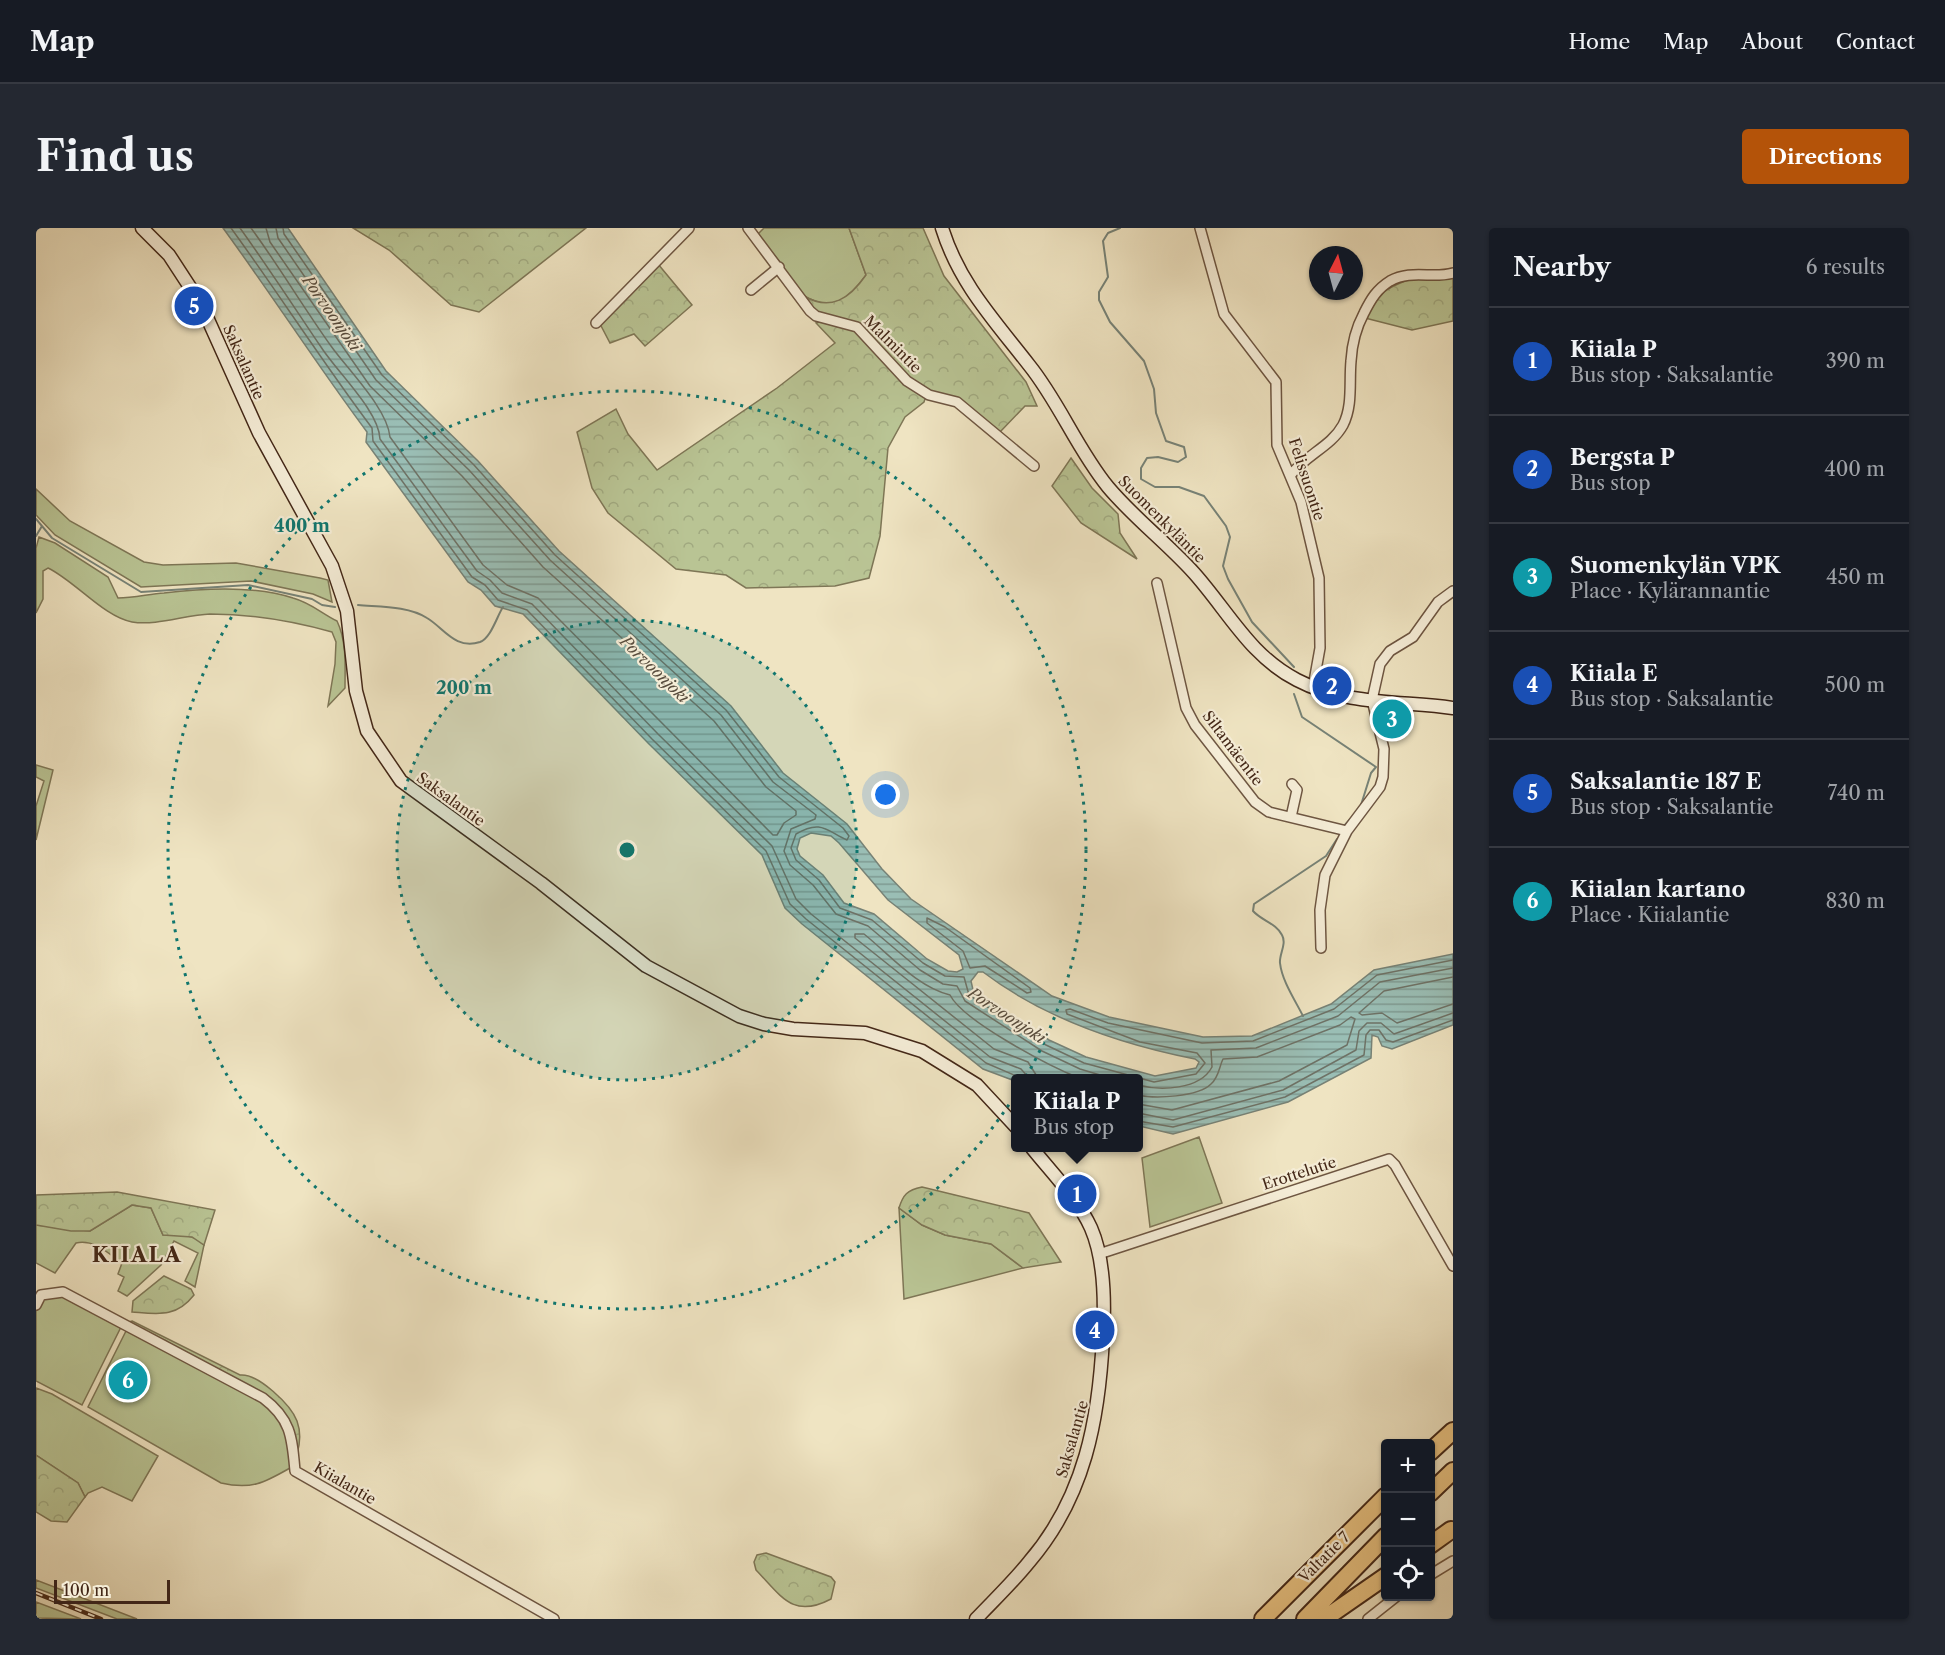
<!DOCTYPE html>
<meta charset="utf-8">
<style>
body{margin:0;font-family:"Libre Caslon Text",serif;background:#242831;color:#f1f3f6}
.controls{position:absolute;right:18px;bottom:18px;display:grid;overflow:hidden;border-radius:6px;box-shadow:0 2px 4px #0004}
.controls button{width:54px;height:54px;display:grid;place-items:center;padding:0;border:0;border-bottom:2px solid #363941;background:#171b24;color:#f1f3f6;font:30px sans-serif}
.compass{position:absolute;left:1273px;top:18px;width:54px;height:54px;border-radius:50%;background:#171b24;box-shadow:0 2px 4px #0004;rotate:6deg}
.scale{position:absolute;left:18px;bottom:15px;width:116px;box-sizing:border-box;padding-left:6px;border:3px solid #432717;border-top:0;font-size:16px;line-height:21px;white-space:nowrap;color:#432717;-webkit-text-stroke:4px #f5edd7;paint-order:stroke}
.you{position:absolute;left:850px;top:567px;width:21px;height:21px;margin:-15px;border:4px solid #fff;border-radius:50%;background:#1a73e8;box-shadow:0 0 0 9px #1a73e833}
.badge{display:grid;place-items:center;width:39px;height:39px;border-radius:50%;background:#b45309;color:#fff;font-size:20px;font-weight:700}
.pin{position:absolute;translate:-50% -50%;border:3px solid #fff;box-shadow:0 2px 6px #0006}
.popup{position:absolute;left:975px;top:846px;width:132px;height:78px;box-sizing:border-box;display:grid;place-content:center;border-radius:6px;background:#171b24;filter:drop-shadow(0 2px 4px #0005);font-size:20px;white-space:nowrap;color:#9ea1a6}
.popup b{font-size:22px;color:#f1f3f6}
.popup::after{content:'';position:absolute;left:50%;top:100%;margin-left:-12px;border:12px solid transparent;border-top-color:#171b24}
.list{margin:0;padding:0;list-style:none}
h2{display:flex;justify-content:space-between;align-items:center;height:78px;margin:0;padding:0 24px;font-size:26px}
h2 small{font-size:20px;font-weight:400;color:#9ea1a6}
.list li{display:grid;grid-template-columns:39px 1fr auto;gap:18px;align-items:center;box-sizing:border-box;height:108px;padding:0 24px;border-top:2px solid #363941}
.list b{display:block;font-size:22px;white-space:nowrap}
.list p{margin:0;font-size:20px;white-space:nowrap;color:#9ea1a6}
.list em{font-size:20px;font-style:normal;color:#9ea1a6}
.icon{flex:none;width:33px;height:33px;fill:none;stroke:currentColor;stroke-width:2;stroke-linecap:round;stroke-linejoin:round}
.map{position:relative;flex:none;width:1417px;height:1391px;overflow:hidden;border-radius:6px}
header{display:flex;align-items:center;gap:36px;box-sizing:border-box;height:84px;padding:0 30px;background:#171b24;border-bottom:2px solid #363941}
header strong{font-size:28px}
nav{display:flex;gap:33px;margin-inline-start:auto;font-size:21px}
.intro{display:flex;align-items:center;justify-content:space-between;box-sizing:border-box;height:144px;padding:0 36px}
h1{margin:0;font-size:42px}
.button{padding:15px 27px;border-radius:6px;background:#b45309;color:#fff;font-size:21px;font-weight:700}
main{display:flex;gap:36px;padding:0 36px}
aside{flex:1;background:#171b24;border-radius:6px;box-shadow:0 2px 4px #0004}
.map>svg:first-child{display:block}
</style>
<header>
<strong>Map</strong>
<nav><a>Home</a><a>Map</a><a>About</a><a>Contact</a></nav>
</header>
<div class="intro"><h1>Find us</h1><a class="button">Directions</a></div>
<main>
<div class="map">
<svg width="1417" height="1391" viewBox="0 0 1417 1391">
<defs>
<pattern id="forest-crowns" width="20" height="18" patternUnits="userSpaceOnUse" patternTransform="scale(1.5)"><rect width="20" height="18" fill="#b9c494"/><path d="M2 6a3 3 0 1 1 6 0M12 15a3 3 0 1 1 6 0" fill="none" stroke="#a0a87f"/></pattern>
<pattern id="water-rules" width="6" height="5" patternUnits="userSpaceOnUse" patternTransform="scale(1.5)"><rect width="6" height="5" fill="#9abeb5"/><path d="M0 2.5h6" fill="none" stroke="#7f9a92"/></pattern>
</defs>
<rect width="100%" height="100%" fill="#efe4c2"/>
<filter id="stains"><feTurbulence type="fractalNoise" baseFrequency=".00333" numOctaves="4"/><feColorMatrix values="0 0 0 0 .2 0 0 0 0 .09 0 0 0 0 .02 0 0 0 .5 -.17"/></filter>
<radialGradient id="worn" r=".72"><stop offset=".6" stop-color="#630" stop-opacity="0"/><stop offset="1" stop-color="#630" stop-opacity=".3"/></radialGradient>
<path fill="#b9c494" stroke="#7e7656" stroke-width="1.5" d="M728 0H813L830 47C813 70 798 85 768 68L767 72 743 33 721 7Z
M0 261 34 293 108 334 127 337 200 335 284 350 292 352 296 374 277 366 215 353 105 359 19 307 0 287Z
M3 309 19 315 72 349 82 370C98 370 113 366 128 365 169 360 218 357 257 370 275 375 285 385 301 393 311 414 309 438 309 460L292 478 299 436 300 414 296 404C257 393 214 386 174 386 149 387 121 398 96 394 68 389 39 353 12 340L7 343V371L0 385V320Z
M0 537 17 542 0 612V578L8 553 0 549Z
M1163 909 1186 975 1114 999 1106 930Z
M96 977 115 980 127 1007C142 1006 158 1006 168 1017L159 1059 149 1053 162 1025 138 1013 125 1037 91 1068 82 1063 88 1049 82 1046 86 1035C72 1025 58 1011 40 1015L19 1045 0 1035V997L54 1003Z
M863 980 886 997 909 1007 955 1016 987 1040 868 1071Z
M27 1068 85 1099 46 1177 0 1153V1083L7 1071Z
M91 1101 225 1173C250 1192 255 1210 254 1240 228 1255 215 1262 185 1255L52 1179Z
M0 1160 16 1166 122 1228 96 1273 66 1259 52 1265 49 1269 42 1255 0 1227Z
M0 1352 101 1391H81L0 1360Z
M0 1374 45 1391 0 1390Z"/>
<path fill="url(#forest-crowns)" stroke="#7e7656" stroke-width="1.5" d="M317 0H550L443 84 415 77 353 22Z
M813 0H887L908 48 990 154 1001 178H989L964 204 924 171 896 164 874 152 822 95 783 85 774 79 768 68C795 84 814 70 830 47Z
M622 36 656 77 609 118 598 106 574 115 563 94Z
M1385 48H1417V93L1376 102 1329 90C1344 61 1355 57 1385 48Z
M787 93 814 98 890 168 888 174 869 189 852 220 844 308 833 350 799 358 710 360 690 347 640 341 572 285 556 260 541 204 580 181 592 206 621 242 741 160 799 115 780 95Z
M1035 230 1056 260 1082 286 1084 305 1101 331 1045 295 1016 258Z
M886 959 993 985 1025 1034 987 1040 955 1016 909 1007 886 997 863 980C867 967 871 962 886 959Z
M81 964 179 982 168 1017 156 1009 127 1007 115 980 96 977 54 1003H35L0 997V967Z
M128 1048 155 1061 158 1067C140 1090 122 1086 96 1084L97 1073Z
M96 1093 204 1147C222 1145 255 1177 261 1193 265 1204 264 1216 261 1226 257 1197 254 1188 232 1168L93 1094Z
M0 1227 42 1255 49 1269 31 1294 15 1293 0 1284Z
M730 1325 795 1349 799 1354 795 1371C757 1391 746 1369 720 1342L718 1334 721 1327Z"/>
<path fill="url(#water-rules)" stroke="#778276" stroke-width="1.5" fill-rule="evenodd" d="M187 0H252L350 143 442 233 523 323 695 478 747 545 811 596 846 641 875 671 1016 768 1073 789 1167 809 1216 808 1295 776 1338 742 1417 726V797L1356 821 1346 818 1342 809 1336 807 1335 830 1252 874 1137 906 1103 898 1102 850H980L979 853 947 841 766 696 749 680 726 627 612 515 487 386 459 378 445 362 432 354 330 214 331 204C281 137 236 67 187 0ZM775 605 795 608 803 615 852 672 923 727 927 741 921 744 912 743 891 731 838 686 808 675 787 647 764 628 761 621 764 610ZM942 744H947C1009 791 1083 816 1159 831L1163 834 1160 840 1119 848 1050 829 1013 812 937 762 935 753Z"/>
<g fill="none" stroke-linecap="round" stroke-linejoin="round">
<path stroke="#6e7266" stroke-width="1.5" d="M195 0C243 66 287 135 336 200L337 213 436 349 449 357 462 372 491 382 616 511 730 623 754 676 770 691 950 835 985 850
M204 0C232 39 258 79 285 119 301 144 343 183 344 211L441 343 454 352 466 365 496 376 622 506 736 618 760 671 775 686 954 829 985 841 993 850
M215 0C243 38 267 79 295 118 312 142 351 180 354 209L447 337 471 357 502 370 737 607H741L748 595 760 587V583L730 559 678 493 507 339 426 248 334 158 234 14 230 0
M240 0 242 10 340 152 433 242 514 332 685 487 737 554 780 587 779 591 755 601 748 623 754 637 777 657 800 686 832 698 884 742 907 756 921 758 929 773 1006 823 1044 841 1074 850
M247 0 248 6 346 147 438 237 519 327 690 482 743 549 807 600 813 608 811 612C791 603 785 591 760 606L755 620 760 632 783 652 804 680 836 692 887 735 909 748 928 749 933 767 1010 817 1048 835 1118 854 1160 846 1169 835 1161 825 1104 814 1031 786 1030 782 1034 781 1072 795 1166 815 1217 813 1298 781 1341 747 1417 732
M891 690 909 699 994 760 995 764 991 765 949 738 934 740 927 723 891 695Z
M1417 749 1348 763 1323 785 1326 787 1346 785 1361 795 1417 776
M1002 850 992 834 958 821 819 710V706H828C854 727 881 759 914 767 927 793 1013 838 1043 850
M1102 857C1124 863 1164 862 1176 839L1175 822 1220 820 1302 788 1344 754 1417 740
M1102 867C1119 871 1162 869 1175 856 1183 849 1183 839 1187 831L1221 829 1304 797 1315 789 1319 791 1311 817 1243 853 1136 882 1102 876
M1102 885 1137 892 1247 862 1320 822 1323 803 1331 795H1345L1358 806 1417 785
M1102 893 1137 899 1249 869 1328 827 1330 807 1334 802H1343L1350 812 1357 814 1417 792"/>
<path stroke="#778276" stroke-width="2" d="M1084 0 1072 5 1067 13 1072 49 1063 64V72L1074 94 1108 133 1118 161 1120 185 1130 213 1148 219 1150 229 1142 234 1122 229 1111 230 1105 240V251L1119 259H1143L1168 268 1190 298 1194 309 1187 338 1192 351 1216 394 1258 439
M0 291 16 310 105 364 212 357 276 371 286 377 299 379
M0 308 6 298
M322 377C344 379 372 378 391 390 408 400 419 422 444 414 455 410 461 388 467 379
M1258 466 1266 489 1340 539 1335 545 1325 577
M1308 598 1318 587
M1267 788C1259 772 1246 753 1244 735 1243 726 1251 716 1246 707 1240 695 1226 693 1217 683L1218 676 1290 628 1301 611"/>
<defs>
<path id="street" d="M712 0 774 83 780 88 821 99 871 153 893 167 921 174 998 238
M1164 0 1188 86 1240 154 1241 217 1265 274 1283 350 1284 420 1277 459
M715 62 743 39
M560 95 653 0
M1254 248C1269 227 1295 219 1307 197 1317 178 1313 154 1315 133 1316 115 1320 100 1328 85 1335 71 1341 61 1354 53 1375 41 1397 51 1417 45
M1121 355 1150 480 1159 497 1219 574 1233 584 1311 603
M1255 589 1261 562 1256 556
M1285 720 1284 682 1289 647 1311 603 1344 559 1347 549 1348 521 1336 472 1344 436 1354 423 1377 409 1402 374 1417 363
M1063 1026 1353 931 1359 937 1417 1038
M0 1077 5 1067 27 1064 227 1170C255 1191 256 1209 259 1243L518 1391
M1394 1347 1417 1333
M1332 1391 1361 1368"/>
<path id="secondary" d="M106 0 133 27 165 76 223 205 296 338 311 383 320 463 331 503 365 553 505 655 610 738 703 788 728 796 757 801 829 805 886 823 941 857 980 899
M906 0C923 55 958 92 993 137 1023 174 1041 221 1072 259 1098 290 1131 315 1158 345 1192 383 1214 428 1261 452 1308 477 1366 473 1417 480
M940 1391C958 1372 977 1354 993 1334 1049 1269 1063 1191 1067 1109 1069 1075 1069 1032 1055 1000 1042 971 1016 945 996 920"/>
<path id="highway" d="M1394 1224 1417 1203
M1394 1265 1417 1243
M1394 1317 1415 1302
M1227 1391 1350 1268
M1269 1391 1350 1308
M1288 1391 1350 1348"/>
</defs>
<use href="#street" stroke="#6e5642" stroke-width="12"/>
<use href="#secondary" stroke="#432717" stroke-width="15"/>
<use href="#highway" stroke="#432717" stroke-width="20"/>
<use href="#street" stroke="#f5edd7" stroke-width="9"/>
<use href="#secondary" stroke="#f5edd7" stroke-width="12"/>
<use href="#highway" stroke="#e8c281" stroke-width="16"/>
<defs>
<path id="rail" d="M0 1365 65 1391"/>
</defs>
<use href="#rail" stroke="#432717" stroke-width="4.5"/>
<use href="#rail" stroke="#f5edd7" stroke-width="2" stroke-dasharray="7" stroke-linecap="butt"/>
</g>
<circle cx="591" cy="622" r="230" fill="#0f766e" fill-opacity=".12"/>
<g fill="none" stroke="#0f766e" stroke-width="3" stroke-dasharray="3 6">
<circle cx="591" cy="622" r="230"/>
<circle cx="591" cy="622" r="459"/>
</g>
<g text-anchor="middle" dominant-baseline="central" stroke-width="4.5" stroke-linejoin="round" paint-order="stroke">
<g font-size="15" fill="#432717" stroke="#f5edd7">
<text transform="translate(857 116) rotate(45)">Malmintie</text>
<text transform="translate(208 134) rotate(66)">Saksalantie</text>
<text transform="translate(1271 251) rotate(72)">Felissuontie</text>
<text transform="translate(1126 291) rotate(45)">Suomenkyläntie</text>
<text transform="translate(1197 520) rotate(53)">Siltamäentie</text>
<text transform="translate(415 571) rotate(36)">Saksalantie</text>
<text transform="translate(1263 945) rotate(-18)">Erottelutie</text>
<text transform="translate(1036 1211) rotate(-74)">Saksalantie</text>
<text transform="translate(309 1255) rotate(30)">Kiialantie</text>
<text transform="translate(1288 1329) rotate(-45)">Valtatie 7</text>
</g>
<g font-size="16" font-style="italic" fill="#594d3e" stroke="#f5edd7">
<text transform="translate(296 85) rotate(55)">Porvoonjoki</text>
<text transform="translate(619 441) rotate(44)">Porvoonjoki</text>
<text transform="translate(971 787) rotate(33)">Porvoonjoki</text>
</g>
<g font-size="21" font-weight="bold" letter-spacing="1.5" fill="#432717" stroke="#f5edd7">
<text x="101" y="1026">KIIALA</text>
</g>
</g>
<circle cx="591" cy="622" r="9" fill="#0f766e" stroke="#f5edd7" stroke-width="3"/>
<g font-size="18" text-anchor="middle" font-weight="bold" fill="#0f766e" stroke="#f5edd7" stroke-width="4.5" stroke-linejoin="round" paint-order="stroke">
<text x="266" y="304">400 m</text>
<text x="428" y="466">200 m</text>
</g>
<rect width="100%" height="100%" filter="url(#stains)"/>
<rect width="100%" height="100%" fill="url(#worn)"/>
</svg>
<div class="controls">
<button>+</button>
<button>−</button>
<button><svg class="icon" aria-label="locate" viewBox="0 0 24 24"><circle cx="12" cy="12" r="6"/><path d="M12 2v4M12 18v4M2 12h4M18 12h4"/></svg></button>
</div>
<svg class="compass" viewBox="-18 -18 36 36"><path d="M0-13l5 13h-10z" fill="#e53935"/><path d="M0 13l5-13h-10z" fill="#9ea1a6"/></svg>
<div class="scale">100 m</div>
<div class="you"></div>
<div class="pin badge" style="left:1041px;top:966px;background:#1a4fb4">1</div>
<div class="popup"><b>Kiiala P</b>Bus stop</div>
<div class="pin badge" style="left:1296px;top:458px;background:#1a4fb4">2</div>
<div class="pin badge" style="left:1356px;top:491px;background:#0f9aa8">3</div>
<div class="pin badge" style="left:1059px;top:1102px;background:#1a4fb4">4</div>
<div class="pin badge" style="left:158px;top:78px;background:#1a4fb4">5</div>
<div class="pin badge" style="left:92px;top:1152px;background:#0f9aa8">6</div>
</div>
<aside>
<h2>Nearby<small>6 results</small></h2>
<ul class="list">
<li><span class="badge" style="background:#1a4fb4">1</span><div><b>Kiiala P</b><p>Bus stop · Saksalantie</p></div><em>390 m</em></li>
<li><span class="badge" style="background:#1a4fb4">2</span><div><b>Bergsta P</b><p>Bus stop</p></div><em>400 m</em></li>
<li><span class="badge" style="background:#0f9aa8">3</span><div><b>Suomenkylän VPK</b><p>Place · Kylärannantie</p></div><em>450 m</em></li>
<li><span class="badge" style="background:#1a4fb4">4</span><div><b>Kiiala E</b><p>Bus stop · Saksalantie</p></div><em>500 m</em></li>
<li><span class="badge" style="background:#1a4fb4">5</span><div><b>Saksalantie 187 E</b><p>Bus stop · Saksalantie</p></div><em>740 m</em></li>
<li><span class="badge" style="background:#0f9aa8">6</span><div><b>Kiialan kartano</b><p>Place · Kiialantie</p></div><em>830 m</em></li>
</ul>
</aside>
</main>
